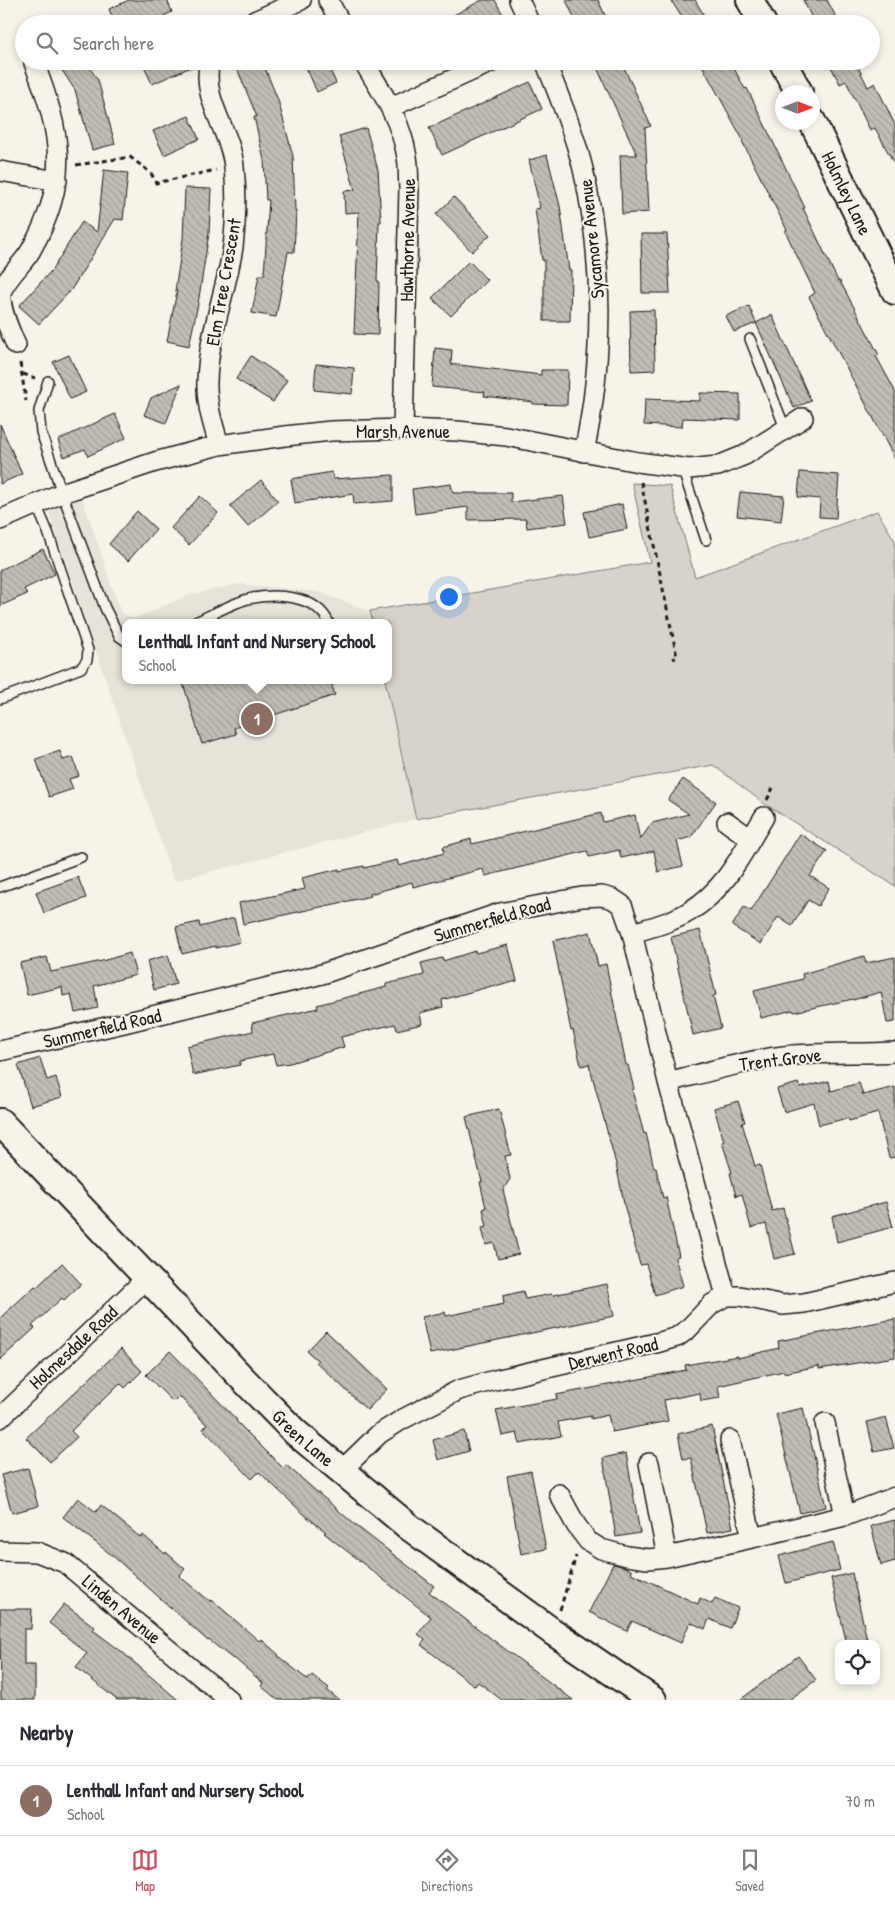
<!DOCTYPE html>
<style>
body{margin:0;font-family:"Patrick Hand",sans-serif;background:#f2f2f3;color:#2b2b33}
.controls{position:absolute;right:15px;bottom:15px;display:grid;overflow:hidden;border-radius:10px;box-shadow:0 2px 8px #0003}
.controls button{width:45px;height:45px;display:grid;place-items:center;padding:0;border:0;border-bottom:1px solid #e1e1e2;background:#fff;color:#2b2b33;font:25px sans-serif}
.compass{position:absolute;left:775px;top:85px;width:45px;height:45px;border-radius:50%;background:#fff;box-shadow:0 2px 8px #0003;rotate:90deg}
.you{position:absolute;left:448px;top:596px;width:18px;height:18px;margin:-12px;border:4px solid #fff;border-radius:50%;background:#1a73e8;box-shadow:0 0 0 8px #1a73e833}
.badge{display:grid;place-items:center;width:32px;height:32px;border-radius:50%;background:#d1495b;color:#fff;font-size:16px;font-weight:700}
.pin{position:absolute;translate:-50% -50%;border:2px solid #fff;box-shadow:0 1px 5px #0006}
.popup{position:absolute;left:122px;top:619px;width:270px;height:65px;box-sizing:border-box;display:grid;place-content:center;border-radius:10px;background:#fff;filter:drop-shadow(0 1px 4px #0005);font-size:16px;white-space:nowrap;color:#7c7c81}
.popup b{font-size:19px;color:#2b2b33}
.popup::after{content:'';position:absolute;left:50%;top:100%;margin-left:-10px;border:10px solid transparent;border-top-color:#fff}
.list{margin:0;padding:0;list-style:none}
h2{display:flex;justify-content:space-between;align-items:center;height:65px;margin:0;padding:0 20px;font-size:21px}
h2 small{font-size:16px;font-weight:400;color:#7c7c81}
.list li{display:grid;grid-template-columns:32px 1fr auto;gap:15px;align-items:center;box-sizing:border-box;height:70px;padding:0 20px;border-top:1px solid #e1e1e2}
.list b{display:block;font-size:19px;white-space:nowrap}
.list p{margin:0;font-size:16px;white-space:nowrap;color:#7c7c81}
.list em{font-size:16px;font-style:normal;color:#7c7c81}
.icon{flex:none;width:28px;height:28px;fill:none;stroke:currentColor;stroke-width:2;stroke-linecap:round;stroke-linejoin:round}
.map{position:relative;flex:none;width:895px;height:1700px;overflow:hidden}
.search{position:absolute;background:#fff;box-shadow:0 2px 8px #0003;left:15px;right:15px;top:15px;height:55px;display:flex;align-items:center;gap:12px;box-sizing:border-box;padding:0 18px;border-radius:28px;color:#7c7c81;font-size:19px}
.sheet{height:135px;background:#fff}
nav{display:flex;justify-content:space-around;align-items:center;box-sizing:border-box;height:70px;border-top:1px solid #e1e1e2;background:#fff;font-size:14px;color:#7c7c81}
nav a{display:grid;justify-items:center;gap:2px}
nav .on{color:#d1495b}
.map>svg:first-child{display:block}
</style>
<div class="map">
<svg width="895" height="1700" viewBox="0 0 895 1700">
<defs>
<pattern id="building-back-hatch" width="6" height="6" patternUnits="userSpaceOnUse" patternTransform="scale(1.25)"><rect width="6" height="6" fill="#c0beb5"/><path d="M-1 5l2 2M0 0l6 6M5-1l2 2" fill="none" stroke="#a4a39b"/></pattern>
</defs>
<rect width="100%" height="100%" fill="#f7f3e8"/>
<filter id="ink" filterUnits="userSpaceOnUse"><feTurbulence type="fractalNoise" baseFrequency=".02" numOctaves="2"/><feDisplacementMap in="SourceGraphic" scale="10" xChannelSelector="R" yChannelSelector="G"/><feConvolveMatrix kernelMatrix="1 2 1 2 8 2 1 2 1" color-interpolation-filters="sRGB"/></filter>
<g filter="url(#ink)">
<path fill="#e6e3d9" d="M82 497 121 613 134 619 189 595 239 584 318 592 370 611 373 623H126V680H385L416 819 174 881 48 510Z"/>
<path fill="#d7d3cb" stroke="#7a7874" d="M632 483 670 486 695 577 877 511 895 541V886L765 804 713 765 416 819 385 680H388V623H373L370 611 650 562Z"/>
<path fill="url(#building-back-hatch)" stroke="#1c1c1c" d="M129 0H167L172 12 146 24H115L109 9Z
M482 0H495L508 24H437Z
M566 0H598L609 24H577Z
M671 0H695L709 24H686Z
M803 0H827L836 17 823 24H815Z
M56 61H85L98 80 115 144 92 150 75 90Z
M142 61H199L198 64 152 84Z
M234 61H262L278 100 293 156 295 211H296L294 252H288L276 317 252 313 259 275H264L269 200H266L264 160 254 117H257Z
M319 61H326L336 83 317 92 306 67Z
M594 61H621L651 126 645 128 649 212 622 214 620 155H637Z
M713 61H730L745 89 747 88 805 208H803L838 281H840L879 355 876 356 895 391V459L809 297 815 293 785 231 787 230 742 141 743 140 703 67Z
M828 61H855L868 87 875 83 895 125V165L875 128 870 130 846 81 840 84Z
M530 82 542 109 442 155 429 128Z
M189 116 199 139 164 155 153 131Z
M366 128 378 170 381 222H379L377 281H379L378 335 354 334 359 212 345 213 344 191 355 190 339 136Z
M547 155 560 206 569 270H571L570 321H544V260H542L535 209 540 208 529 160Z
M104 170 128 173 123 220 115 219 71 290 39 324 19 306 52 270 82 222 97 232Z
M185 188 211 189 209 233 198 304 189 346 167 341 177 291H175L183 239Z
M454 197 490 235 472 252 436 214Z
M641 234H667L670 293H642Z
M469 261 487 280 451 316 432 298Z
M749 306 756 323 734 332 726 316Z
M654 310 655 370 631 371 630 311Z
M772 315 811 401 794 408 756 323Z
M435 348 452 350 451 364 541 375V370H568L567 405 533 404V402L484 396 485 392 432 387Z
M69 355 86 392 70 399 53 362Z
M251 356 287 380 273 402 236 379Z
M316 364 354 368 352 394 314 390Z
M181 384 166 423 144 415 151 398Z
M700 393 740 394V420L683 418 682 427 644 425 645 399 700 401Z
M115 414 126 438 88 456 85 449 64 457 58 440Z
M0 424 22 474 0 484Z
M332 472 333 479 393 475V501L354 504 353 494 295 503 291 479Z
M800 472 839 475 836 518 819 517 820 499 798 497Z
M261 480 278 501 248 527 230 506Z
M451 484 453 493H511V502L563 496 567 523 527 528 526 519 468 520V507L415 514 412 489Z
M740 492 784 496 781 521 737 516Z
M200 496 218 513 189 545 171 528Z
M622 504 627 529 589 537 584 512Z
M137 511 156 529 128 561 109 544Z
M43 549 55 574 24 589 27 594 0 606V570Z
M182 680H330L335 695 234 728 236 734 202 744Z
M60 751 63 760 73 757 79 776 69 779 73 789 49 797 36 759Z
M683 779 716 802 691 837 677 841 683 866 658 872 654 851 621 858 619 850 589 857 587 851 485 876 483 869 413 887 412 882 370 894 371 896 243 924 239 903 305 889 302 878 339 869V871L364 866V868L397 860 399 866 444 853 443 847 471 839 472 844 601 813 603 822 635 815 640 840 652 823 689 814 668 800Z
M800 834 827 851 810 876 829 888 818 906 808 900 792 926 778 917 761 944 732 926 744 907 751 911Z
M78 877 86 898 44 913 36 892Z
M234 918 240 942 216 948V946L182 954 176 927 199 922 200 927Z
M700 930 716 995 713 996 721 1028 693 1035 671 937Z
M590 932 598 966 606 964 626 1065H628L634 1089 632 1090 644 1134 646 1133 654 1168H656L663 1198 666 1197 679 1256 675 1257 683 1286 655 1295 646 1264 640 1265 625 1208 616 1164 589 1064 581 1066 573 1030 571 1031 553 941Z
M508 945 517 981 495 987V985L442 1000 443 1007 420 1013 422 1024 397 1030 395 1024 341 1037 344 1047 290 1063 276 1065 273 1054 240 1061V1065L193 1075 187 1046 253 1031 252 1023 318 1008 317 1005 386 987V984L424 975 421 963 442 958 443 961 475 951 476 953Z
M130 953 136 975 94 986 98 1008 75 1013 71 994 63 996 62 987 27 995 20 963 47 957 51 972 102 961Z
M168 955 176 984 154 990 147 961Z
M864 956 866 963 895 957V1022L887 1023 881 992 853 1000V999L794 1012 793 1010 761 1018 754 991 803 979 802 974Z
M40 1058 47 1080 56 1077 62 1097 31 1106 18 1065Z
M829 1081 831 1091 859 1083 863 1095 895 1087V1157L889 1158 878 1113 849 1121 848 1118 819 1125 814 1103 784 1112 777 1089 798 1083 800 1088Z
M738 1101 745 1122 742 1123 755 1166 760 1165 772 1211 783 1208 795 1254 774 1259 766 1224 751 1228 742 1194 736 1196 730 1173H732L722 1142 724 1141 714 1108Z
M499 1109 511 1155 505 1156 510 1179 503 1190 519 1254 498 1259 494 1243 486 1245 482 1228 487 1227 483 1209 486 1208 480 1182H482L466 1117Z
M886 1202 893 1227 837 1242 832 1216Z
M62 1263 81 1284 64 1300 62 1298 32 1326 35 1328 0 1360V1318L35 1286 37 1287Z
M607 1284 614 1316 430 1354 422 1317 445 1312 446 1316 504 1304 503 1296 523 1291 525 1299 552 1294 553 1295Z
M895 1319V1357L819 1369V1366L784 1373V1371L718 1386 720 1398 701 1401 700 1393 664 1400 668 1421 612 1432 608 1415 591 1419V1416L558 1422 561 1436 520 1444 517 1433 502 1436 496 1410 557 1399 556 1395 686 1370 685 1365 738 1356V1358L779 1348 778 1341Z
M326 1331 387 1389 367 1410 316 1362 318 1361 307 1351Z
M121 1349 142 1371 125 1388 120 1383 71 1431 77 1437 50 1462 26 1438Z
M170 1351 237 1420 236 1421 283 1468 286 1465 354 1524 434 1586 429 1592 573 1700H502L478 1682 475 1686 421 1645 425 1640 418 1634 431 1617 324 1533 326 1532 307 1517 259 1472 252 1479 203 1429 207 1425 179 1396 173 1402 146 1375Z
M803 1408 826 1507 800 1513 776 1414Z
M886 1417 894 1448 874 1452 867 1422Z
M712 1426 733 1528 707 1533 691 1458 683 1459 678 1434Z
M464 1431 469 1451 438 1460 433 1440Z
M626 1453 640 1533 616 1537 603 1458Z
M28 1468 38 1506 12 1513 1 1475Z
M531 1471 546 1549 521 1554 507 1476Z
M78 1498 96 1512 101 1505 141 1538 143 1535 165 1554 166 1552 185 1569 179 1576 211 1602 212 1600 259 1641 261 1639 279 1655 278 1656 308 1680 312 1675 329 1688 327 1690 339 1700H278L261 1686 263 1683 234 1658 233 1659 209 1640 208 1641 113 1556 63 1517Z
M895 1520V1561L881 1565 871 1526Z
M833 1542 840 1570 786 1583 779 1556Z
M613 1564 625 1567 632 1571 631 1573 698 1604 700 1598 712 1604 715 1598 738 1608 730 1628 709 1619 705 1629 690 1622 681 1643 632 1621 627 1631 589 1612Z
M852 1573 868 1644H847L831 1578Z
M64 1604 95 1627 93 1630 121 1651 178 1700H117L76 1667 87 1653 49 1623Z
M0 1609H32L31 1629H24V1665H35V1700H1Z
M798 1656 816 1680 789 1700H740Z"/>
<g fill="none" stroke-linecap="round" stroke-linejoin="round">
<defs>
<path id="lane" d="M750 339 785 428
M48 381 39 411 41 432 62 493 105 608 119 636 126 641
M682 468 706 540
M194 623C211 615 230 604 248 599 274 593 316 594 329 623
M0 699 81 668 87 660 88 650 48 532 36 504
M0 887 81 857"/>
<path id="street" d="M328 0 341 24
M519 0 530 24
M248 24 301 0
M210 61C200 99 231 131 234 167 237 194 236 221 233 247 226 292 208 336 207 382 206 404 213 424 219 445
M363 61C382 92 401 120 407 157 409 167 408 178 409 188L403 429
M545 61C559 96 574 132 583 169 604 260 604 360 584 452
M391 107 494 61
M0 171 57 181
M16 345C10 331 0 310 1 294 3 281 24 263 31 250 70 181 62 134 34 63
M0 520 62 493 155 462 219 445 285 436 331 431 403 429 457 431 506 436 638 462 689 469 718 466 745 455 803 418
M727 822 751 839
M632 933C652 927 673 922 690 911 726 889 743 852 764 817
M0 1051 124 1023 322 974 500 913 582 897 602 896 613 899 622 905 632 933 668 1082 726 1296
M668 1082C707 1072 744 1061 784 1056 821 1052 858 1054 895 1052
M0 1418 147 1278
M825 1423 845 1516
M730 1440 752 1538
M649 1463 667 1557
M341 1471 379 1434 403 1419 459 1390 495 1380 660 1342 677 1337 688 1329 712 1304 726 1296H740L783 1305 804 1303 895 1282
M559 1494 576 1525 588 1541 601 1549 627 1556 648 1559 667 1557 752 1538 845 1516 895 1497
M0 1551 37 1552 65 1563 229 1700"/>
<g id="secondary">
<path d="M750 0 763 24"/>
<path d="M782 61 799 92"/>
<path id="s1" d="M812 121 895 291"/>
<path id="s2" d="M0 1122 242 1378 295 1432 409 1527 553 1632 653 1700"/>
</g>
</defs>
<use href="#lane" stroke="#1c1c1c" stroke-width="12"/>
<use href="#street" stroke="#1c1c1c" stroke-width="22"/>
<use href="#secondary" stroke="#1c1c1c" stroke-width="30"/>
<path stroke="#1c1c1c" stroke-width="3" stroke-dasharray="5 4" stroke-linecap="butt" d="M76 165 130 157 151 173 156 183 216 170
M20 363 26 401
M23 374 35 378
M641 482 677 657 673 659
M767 800 773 788
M560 1610 576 1556"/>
<use href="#lane" stroke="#f7f3e8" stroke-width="9"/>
<use href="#street" stroke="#f7f3e8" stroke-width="19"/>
<use href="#secondary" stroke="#f7f3e8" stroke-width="26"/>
</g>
</g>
<g text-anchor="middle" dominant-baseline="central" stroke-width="4" stroke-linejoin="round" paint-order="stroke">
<g font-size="19" fill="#1c1c1c" stroke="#f7f3e8">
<text stroke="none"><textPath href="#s1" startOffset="80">Holmley Lane</textPath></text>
<text transform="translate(591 239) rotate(-96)">Sycamore Avenue</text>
<text transform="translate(407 240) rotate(-89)">Hawthorne Avenue</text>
<text transform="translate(223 282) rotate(-80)">Elm Tree Crescent</text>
<text x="403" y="431">Marsh Avenue</text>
<text transform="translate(492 919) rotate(-16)">Summerfield Road</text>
<text transform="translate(102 1028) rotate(-13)">Summerfield Road</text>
<text transform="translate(780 1059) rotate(-7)">Trent Grove</text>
<text transform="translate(73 1347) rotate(-43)">Holmesdale Road</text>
<text transform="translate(613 1353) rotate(-13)">Derwent Road</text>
<text stroke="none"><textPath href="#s2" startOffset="438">Green Lane</textPath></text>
<text transform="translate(122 1609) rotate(40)">Linden Avenue</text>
</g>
</g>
</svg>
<div class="controls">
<button><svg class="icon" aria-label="locate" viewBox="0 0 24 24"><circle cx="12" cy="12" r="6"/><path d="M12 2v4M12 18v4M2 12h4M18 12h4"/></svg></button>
</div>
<svg class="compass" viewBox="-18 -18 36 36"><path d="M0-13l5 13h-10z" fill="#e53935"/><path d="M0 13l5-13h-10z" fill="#7c7c81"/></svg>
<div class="you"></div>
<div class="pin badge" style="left:257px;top:719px;background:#8d6e63">1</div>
<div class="popup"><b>Lenthall Infant and Nursery School</b>School</div>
<div class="search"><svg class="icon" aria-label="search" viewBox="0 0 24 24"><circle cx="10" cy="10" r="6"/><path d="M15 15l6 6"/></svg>Search here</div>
</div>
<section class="sheet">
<h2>Nearby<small></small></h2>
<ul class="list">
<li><span class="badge" style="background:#8d6e63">1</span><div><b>Lenthall Infant and Nursery School</b><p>School</p></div><em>70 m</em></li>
</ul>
</section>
<nav>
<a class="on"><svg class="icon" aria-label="map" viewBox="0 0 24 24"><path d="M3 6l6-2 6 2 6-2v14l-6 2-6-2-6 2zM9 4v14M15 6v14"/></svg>Map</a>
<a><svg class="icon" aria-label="directions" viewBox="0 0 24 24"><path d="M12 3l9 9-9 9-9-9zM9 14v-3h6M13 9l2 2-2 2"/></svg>Directions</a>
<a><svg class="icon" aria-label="saved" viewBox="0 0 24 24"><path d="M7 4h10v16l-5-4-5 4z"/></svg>Saved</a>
</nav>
